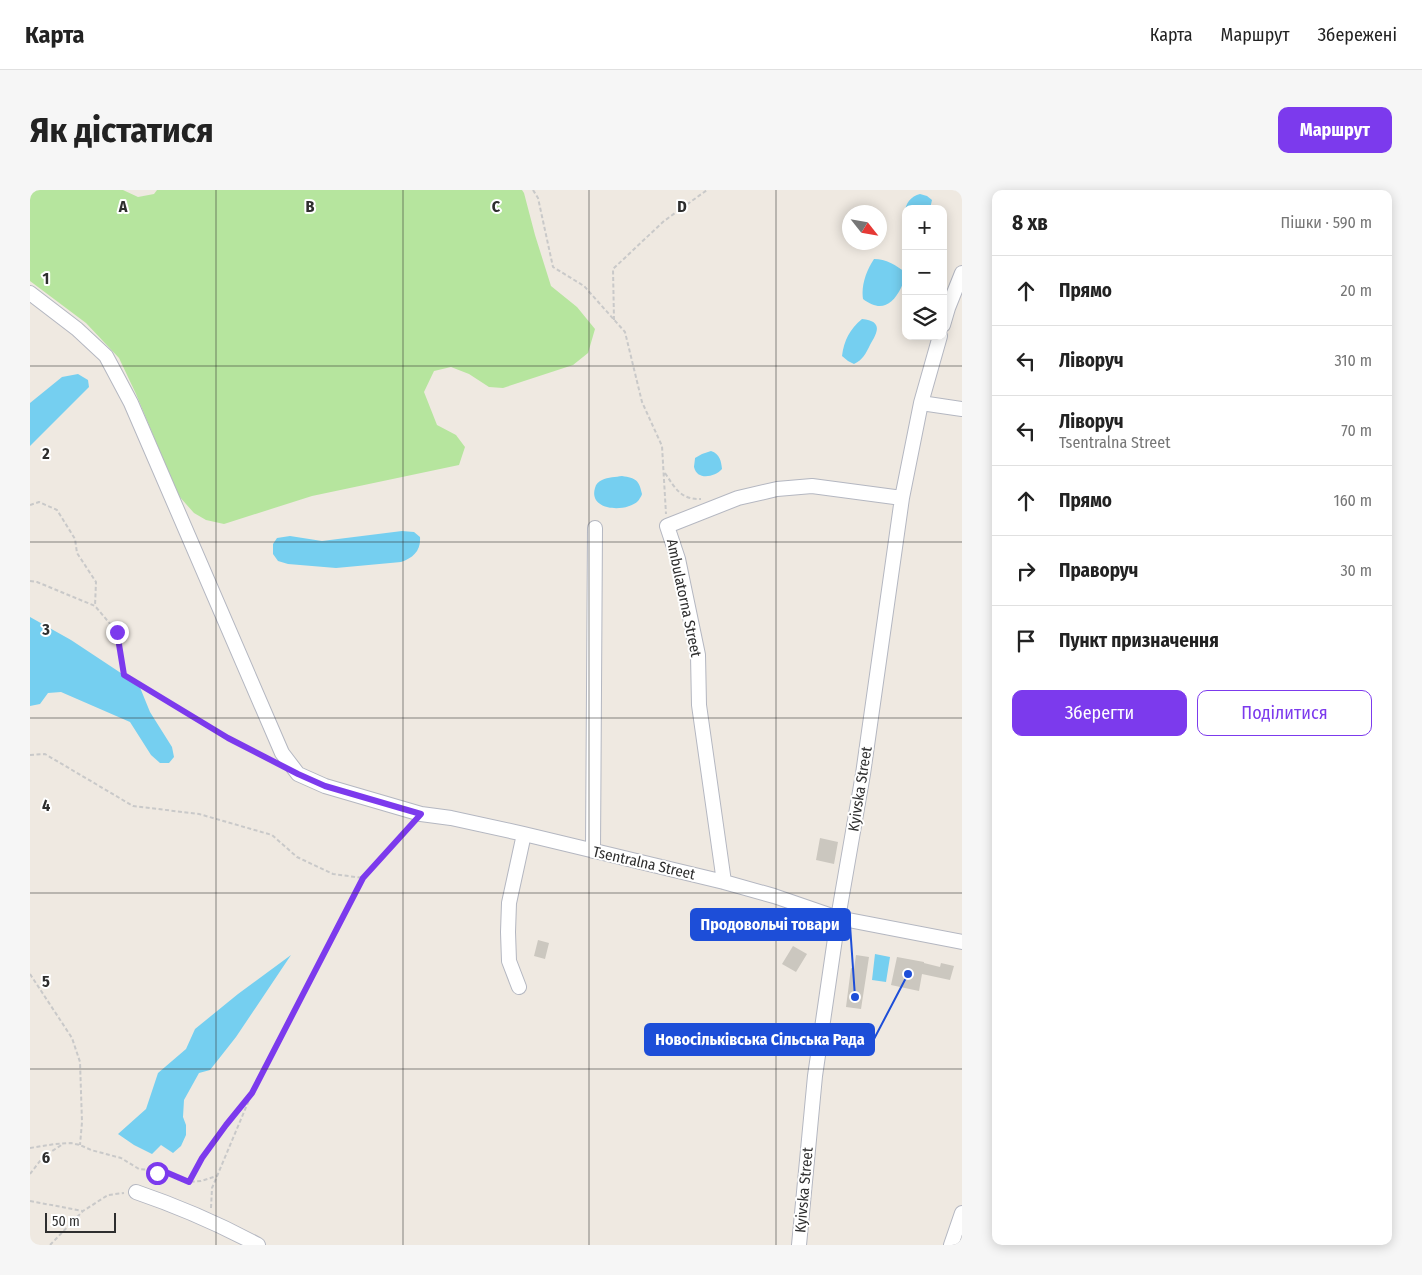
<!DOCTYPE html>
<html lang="uk">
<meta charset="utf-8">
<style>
body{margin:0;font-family:"Fira Sans Condensed",sans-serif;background:#f6f6f6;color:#222}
.controls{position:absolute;right:15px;top:15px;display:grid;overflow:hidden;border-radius:10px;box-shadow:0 2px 12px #0003}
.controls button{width:45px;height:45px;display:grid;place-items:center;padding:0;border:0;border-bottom:1px solid #e0e0e0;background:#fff;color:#222;font:25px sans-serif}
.compass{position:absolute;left:812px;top:15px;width:45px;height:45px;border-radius:50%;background:#fff;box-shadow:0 2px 12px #0003;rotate:121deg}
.scale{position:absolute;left:15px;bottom:12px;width:71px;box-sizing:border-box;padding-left:5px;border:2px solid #2e2e2e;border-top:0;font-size:14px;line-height:18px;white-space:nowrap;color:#2e2e2e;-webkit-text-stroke:4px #fff;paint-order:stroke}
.stop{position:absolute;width:15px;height:15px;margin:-11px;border:4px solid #7c3aed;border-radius:50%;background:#fff}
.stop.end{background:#7c3aed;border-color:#fff;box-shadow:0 1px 5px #0008}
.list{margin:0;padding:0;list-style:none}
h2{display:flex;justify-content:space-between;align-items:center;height:65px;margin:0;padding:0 20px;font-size:21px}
h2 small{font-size:16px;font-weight:400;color:#767676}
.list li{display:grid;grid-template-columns:32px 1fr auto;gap:15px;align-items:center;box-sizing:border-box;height:70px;padding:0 20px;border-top:1px solid #e0e0e0}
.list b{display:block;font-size:19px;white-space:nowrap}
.list p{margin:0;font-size:16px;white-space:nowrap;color:#767676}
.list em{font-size:16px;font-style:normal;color:#767676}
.actions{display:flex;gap:10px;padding:15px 20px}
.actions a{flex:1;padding:11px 0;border:1px solid #7c3aed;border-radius:10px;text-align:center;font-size:18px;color:#7c3aed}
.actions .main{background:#7c3aed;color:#fff}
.icon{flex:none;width:28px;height:28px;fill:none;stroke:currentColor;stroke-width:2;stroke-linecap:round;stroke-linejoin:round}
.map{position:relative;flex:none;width:932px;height:1055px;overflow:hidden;border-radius:10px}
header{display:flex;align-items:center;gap:30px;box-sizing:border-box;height:70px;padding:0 25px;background:#fff;border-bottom:1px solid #e0e0e0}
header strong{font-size:24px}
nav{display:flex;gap:28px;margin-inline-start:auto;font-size:18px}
.intro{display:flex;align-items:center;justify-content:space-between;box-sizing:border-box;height:120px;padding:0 30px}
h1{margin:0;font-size:35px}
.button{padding:12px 22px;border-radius:10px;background:#7c3aed;color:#fff;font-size:18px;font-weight:700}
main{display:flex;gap:30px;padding:0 30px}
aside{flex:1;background:#fff;border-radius:10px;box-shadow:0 2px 12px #0003}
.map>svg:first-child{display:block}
</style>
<header>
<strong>Карта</strong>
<nav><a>Карта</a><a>Маршрут</a><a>Збережені</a></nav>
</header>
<div class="intro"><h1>Як дістатися</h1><a class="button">Маршрут</a></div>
<main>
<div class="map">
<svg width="932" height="1055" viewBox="0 0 932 1055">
<rect width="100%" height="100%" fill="#efe9e1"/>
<path fill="#b6e59e" d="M0 0H93L108 7 124 4 127 0H492L494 3 505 45 521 96 547 117 565 139 558 163 543 175 473 198 459 197 439 184 421 177 404 181 394 202 407 235 426 245 435 257 429 275 282 306 194 334 176 330 164 323 148 305 106 204 89 168 56 133 0 91Z"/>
<path fill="#75cff0" d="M890 4 897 6 902 10 900 19H876V29C872 19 879 6 890 4Z
M844 69C856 69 866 75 876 83 876 89 873 93 871 98 862 116 850 122 833 109 831 96 836 81 844 69Z
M832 129C853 131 848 142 840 155 836 163 833 170 824 174L818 171 812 166C814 150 820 139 832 129Z
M48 184 58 190 59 197 0 256V213L32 187Z
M681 261C690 264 691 271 692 279 685 287 667 291 664 277 664 276 665 270 665 268L672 264Z
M592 286C606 288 609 290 612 304 612 305 609 310 608 311 596 323 558 321 565 298 566 294 568 292 572 290 578 287 586 287 592 286Z
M372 341 384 342 390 347C391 361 383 368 371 372L306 378 258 374 248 371 243 364V354L247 348 260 346 292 351Z
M0 427 41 450 109 495 120 522 142 557 144 567 139 573H130L121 565 100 532 31 502 18 503 10 514 0 516Z
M845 764 860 767 856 792 842 790Z
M261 765 206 847 180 880 169 883 154 910 153 927 156 935V945L151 956 143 963 131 955 122 964 104 955 88 944 116 919 128 883 156 859 165 839 208 804Z"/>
<path fill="#cbc7bf" d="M790 648 808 652 804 674 786 670Z
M508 750 519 753 515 769 504 766Z
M763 756 777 764 766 782 752 774Z
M826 765 839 767 831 819 816 817 821 778 824 779Z
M867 767 894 772V773L910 777 911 773 924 776 920 790 892 784 889 801 861 795Z"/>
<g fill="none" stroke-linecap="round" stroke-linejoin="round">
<defs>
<path id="minor" d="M0 103 47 139 76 166 101 213 252 563 268 584 295 596 391 624 421 628 494 644 694 692 744 706 808 728 932 752
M913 135 918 118 932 83
M891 213 932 219
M563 661 565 338
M694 692 669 515 668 465 648 369 637 336 708 308 747 299 782 296 872 308
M489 797 479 771 478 742 479 713 494 644
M106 1002C150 1017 187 1033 228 1055
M769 1055 785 886 808 728 833 584 872 308 891 213 910 146
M921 1055 932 1023"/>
</defs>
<use href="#minor" stroke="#b4b7c1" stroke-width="16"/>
<path stroke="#c9c9c9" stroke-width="2" stroke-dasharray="4 2.5" stroke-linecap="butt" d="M503 0 508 8 523 77 554 96 595 142 612 212 632 256 636 324
M584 130 583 79 634 31 677 0
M635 283C645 298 651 310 671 309
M0 315 9 312 27 320 45 349 47 363 66 392 65 416
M0 391 7 392 65 416 87 442 94 485 198 548 242 570
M0 565 15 564 103 616 169 624 242 645 267 667 303 684 333 688
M0 784 42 848 50 872 52 932 50 955
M0 958 25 954 41 953 50 955 61 960 91 968 109 979 120 980 127 983H138L159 992 171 991 187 986
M0 984 13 967 33 954
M159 992C176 961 197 934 219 906
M0 1011 53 1021 78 1005 94 1003
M181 1018 182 998 222 903 333 688 382 634
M20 1055 53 1021"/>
<use href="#minor" stroke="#fff" stroke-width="14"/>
</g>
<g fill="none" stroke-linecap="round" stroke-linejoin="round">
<path stroke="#7c3aed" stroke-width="6" d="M87 442 94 485 198 548 268 584 295 596 391 624 333 688 222 903 196 935 172 968 159 992 138 983H127"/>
</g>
<path fill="none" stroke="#2e2e2e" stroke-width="1" stroke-opacity="0.55" d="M186 0V1055M373 0V1055M559 0V1055M746 0V1055M0 176H932M0 352H932M0 528H932M0 703H932M0 879H932"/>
<g text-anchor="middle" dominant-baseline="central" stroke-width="4" stroke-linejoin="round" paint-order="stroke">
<g font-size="15" fill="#2e2e2e" stroke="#fff">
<text transform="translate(654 408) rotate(78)">Ambulatorna Street</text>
<text transform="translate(830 599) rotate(-81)">Kyivska Street</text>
<text transform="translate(614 673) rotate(13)">Tsentralna Street</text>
<text transform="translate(774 1000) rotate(-85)">Kyivska Street</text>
</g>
</g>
<g font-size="16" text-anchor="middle" font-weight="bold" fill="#2e2e2e" stroke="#fff" stroke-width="4" stroke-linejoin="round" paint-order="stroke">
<text x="93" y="22">A</text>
<text x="280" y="22">B</text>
<text x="466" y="22">C</text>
<text x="652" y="22">D</text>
<text x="16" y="94">1</text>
<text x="16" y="269">2</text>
<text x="16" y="445">3</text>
<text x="16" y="621">4</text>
<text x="16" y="797">5</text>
<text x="16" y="973">6</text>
</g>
<path fill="none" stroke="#1d4ed8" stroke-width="2" d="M825 807L820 735M878 784L844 849"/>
<g fill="#1d4ed8" stroke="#fff" stroke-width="2">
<circle cx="825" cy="807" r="5"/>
<circle cx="878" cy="784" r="5"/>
</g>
<g fill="#1d4ed8" stroke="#1d4ed8" stroke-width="2">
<rect x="661" y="719" width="159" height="31" rx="5"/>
<rect x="615" y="834" width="229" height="31" rx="5"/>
</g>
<g font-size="16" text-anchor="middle" font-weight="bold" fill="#fff">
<text x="740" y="740">Продовольчі товари</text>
<text x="730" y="855">Новосільківська Сільська Рада</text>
</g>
</svg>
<div class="controls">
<button>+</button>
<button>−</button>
<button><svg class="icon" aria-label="layers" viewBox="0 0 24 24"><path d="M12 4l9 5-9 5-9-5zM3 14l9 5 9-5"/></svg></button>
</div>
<svg class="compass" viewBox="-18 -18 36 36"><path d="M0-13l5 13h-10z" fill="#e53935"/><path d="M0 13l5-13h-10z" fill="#767676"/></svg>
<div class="scale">50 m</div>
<div class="stop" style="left:127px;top:983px"></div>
<div class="stop end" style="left:87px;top:442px"></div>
</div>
<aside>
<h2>8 хв<small>Пішки · 590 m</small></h2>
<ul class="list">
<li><svg class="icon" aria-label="ahead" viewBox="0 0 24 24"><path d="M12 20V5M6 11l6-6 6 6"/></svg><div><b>Прямо</b></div><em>20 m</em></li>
<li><svg class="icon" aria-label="left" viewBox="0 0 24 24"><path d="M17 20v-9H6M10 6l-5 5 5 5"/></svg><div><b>Ліворуч</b></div><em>310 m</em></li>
<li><svg class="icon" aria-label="left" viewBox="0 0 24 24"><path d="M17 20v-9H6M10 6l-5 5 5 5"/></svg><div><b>Ліворуч</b><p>Tsentralna Street</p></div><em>70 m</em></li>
<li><svg class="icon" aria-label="ahead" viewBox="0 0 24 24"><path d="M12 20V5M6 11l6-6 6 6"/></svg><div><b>Прямо</b></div><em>160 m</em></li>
<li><svg class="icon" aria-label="right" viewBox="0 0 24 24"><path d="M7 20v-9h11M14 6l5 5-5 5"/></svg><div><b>Праворуч</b></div><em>30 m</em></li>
<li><svg class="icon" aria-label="arrive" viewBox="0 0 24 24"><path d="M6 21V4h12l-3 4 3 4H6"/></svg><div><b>Пункт призначення</b></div></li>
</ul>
<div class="actions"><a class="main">Зберегти</a><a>Поділитися</a></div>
</aside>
</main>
